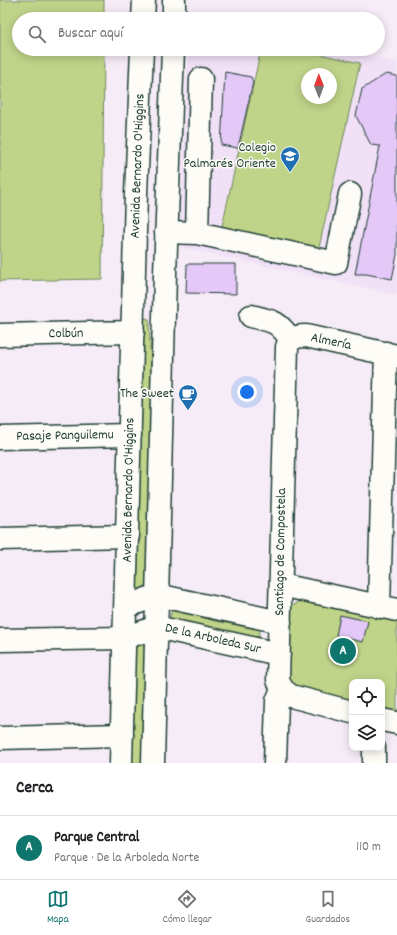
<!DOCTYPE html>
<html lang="es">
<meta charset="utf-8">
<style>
body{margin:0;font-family:Dekko,sans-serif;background:#f6f6f6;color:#202124}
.controls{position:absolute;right:12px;bottom:12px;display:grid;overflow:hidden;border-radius:8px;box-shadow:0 2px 10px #0003}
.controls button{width:36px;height:36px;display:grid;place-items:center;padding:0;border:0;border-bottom:1px solid #e0e0e0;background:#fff;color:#202124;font:20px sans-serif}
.compass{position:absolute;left:301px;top:68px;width:36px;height:36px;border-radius:50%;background:#fff;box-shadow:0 2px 10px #0003;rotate:359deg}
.you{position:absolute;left:247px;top:392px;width:14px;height:14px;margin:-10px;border:3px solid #fff;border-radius:50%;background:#1a73e8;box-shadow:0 0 0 6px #1a73e833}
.badge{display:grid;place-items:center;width:26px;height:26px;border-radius:50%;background:#0f766e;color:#fff;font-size:13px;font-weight:700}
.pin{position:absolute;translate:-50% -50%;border:2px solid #fff;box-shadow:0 1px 4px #0006}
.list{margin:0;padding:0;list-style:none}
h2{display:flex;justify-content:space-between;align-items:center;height:52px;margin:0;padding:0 16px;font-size:17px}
h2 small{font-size:13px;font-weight:400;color:#757577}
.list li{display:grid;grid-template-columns:26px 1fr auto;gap:12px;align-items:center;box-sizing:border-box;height:64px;padding:0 16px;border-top:1px solid #e0e0e0}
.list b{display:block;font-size:15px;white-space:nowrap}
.list p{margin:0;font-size:13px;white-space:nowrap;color:#757577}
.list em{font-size:13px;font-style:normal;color:#757577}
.icon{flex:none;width:22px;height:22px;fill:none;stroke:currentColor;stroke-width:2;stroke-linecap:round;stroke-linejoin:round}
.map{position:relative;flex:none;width:397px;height:763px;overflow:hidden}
.search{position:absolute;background:#fff;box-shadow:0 2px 10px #0003;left:12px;right:12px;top:12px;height:44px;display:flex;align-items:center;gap:10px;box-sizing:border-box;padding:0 14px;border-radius:22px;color:#757577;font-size:15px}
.sheet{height:116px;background:#fff}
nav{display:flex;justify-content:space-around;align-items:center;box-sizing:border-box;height:56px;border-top:1px solid #e0e0e0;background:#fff;font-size:11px;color:#757577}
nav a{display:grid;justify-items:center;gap:2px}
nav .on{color:#0f766e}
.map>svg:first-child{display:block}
</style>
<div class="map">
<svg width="397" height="763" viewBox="0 0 397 763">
<rect width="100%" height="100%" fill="#f6ecf7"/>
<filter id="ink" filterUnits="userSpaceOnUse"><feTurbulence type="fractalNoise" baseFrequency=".025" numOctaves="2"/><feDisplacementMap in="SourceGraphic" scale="8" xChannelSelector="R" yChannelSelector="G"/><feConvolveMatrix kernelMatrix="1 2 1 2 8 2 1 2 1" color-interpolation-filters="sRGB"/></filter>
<g filter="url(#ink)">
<path fill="#f1e1f7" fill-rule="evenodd" d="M188 49H334L397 62V295L179 247ZM307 74H331V98H307Z"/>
<path fill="#bfd389" stroke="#6f885e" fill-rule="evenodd" d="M0 0H104V19H19V49H104L102 279 0 281Z
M261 49H297L360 63 318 252 221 231ZM307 74H331V98H307Z
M141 317 149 319 153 414 148 589 140 598 130 582Z
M304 599 397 620V713L382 709V682H352V702L287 686 290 607Z
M172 608 214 621 259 628V636L247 645 169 621Z
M141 643 149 647 147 763H131L132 648Z"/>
<path fill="#e4c8f7" stroke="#1f3d34" d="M225 72 251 77 253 82 238 148 221 145Z
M386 74 397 76V255L392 279 366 274H355L380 146 371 145 356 116 362 89Z
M187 264H236V294L186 293Z
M340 615 368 621 363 642 336 636Z"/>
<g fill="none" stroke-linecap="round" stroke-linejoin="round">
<defs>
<path id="minor" d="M166 232 197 233 336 263 350 194
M197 233 201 79
M251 316C273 321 278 321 291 340
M0 335 133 332
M0 438 130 435
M0 539 128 536
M281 585 397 610
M126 607 157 595 280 622
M379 607 386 353
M0 640 125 638 156 627 279 654
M352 712 291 696 282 689 278 680 287 347C289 338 297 336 306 336L397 356
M382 720 397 723
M0 738 122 735
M275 763 277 701 282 689
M374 763V748"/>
<path id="major" d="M143 19 144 0
M174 19V0
M121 763 136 194 142 49
M153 763 165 274 173 49"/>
</defs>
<use href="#minor" stroke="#1f3d34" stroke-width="25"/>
<use href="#major" stroke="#1f3d34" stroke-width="25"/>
<use href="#minor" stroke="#fdfcf7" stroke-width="22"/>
<use href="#major" stroke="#fdfcf7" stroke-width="22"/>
</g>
</g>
<defs>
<symbol id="school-pin" viewBox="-11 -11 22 30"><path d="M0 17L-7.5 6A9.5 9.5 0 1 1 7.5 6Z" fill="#1f6fb2" stroke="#fdfcf7"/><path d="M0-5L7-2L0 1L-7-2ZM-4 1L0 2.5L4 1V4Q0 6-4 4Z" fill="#fff"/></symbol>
<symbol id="cafe-pin" viewBox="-11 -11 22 30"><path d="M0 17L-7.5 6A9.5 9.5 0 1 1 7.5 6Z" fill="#1f6fb2" stroke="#fdfcf7"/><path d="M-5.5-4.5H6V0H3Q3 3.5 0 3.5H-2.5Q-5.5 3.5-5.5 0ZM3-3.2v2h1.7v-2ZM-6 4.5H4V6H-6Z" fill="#fff"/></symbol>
</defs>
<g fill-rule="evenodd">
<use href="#school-pin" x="279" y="145" width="22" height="30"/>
<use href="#cafe-pin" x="177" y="383" width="22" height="30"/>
</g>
<g text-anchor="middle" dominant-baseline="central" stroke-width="3" stroke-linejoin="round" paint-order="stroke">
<g font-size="14" fill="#1f3d34" stroke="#fdfcf7" text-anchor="end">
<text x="276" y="148">Colegio<tspan x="276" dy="16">Palmarés Oriente</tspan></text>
<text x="174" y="394">The Sweet</text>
</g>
<g font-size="14" fill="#1f3d34" stroke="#fdfcf7">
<text transform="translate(138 166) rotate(-88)">Avenida Bernardo O'Higgins</text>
<text transform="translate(66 334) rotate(-1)">Colbún</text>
<text transform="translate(331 342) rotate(12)">Almería</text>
<text transform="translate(65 436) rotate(-1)">Pasaje Panguilemu</text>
<text transform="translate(129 490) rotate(-89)">Avenida Bernardo O'Higgins</text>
<text transform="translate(281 552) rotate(-89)">Santiago de Compostela</text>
<text transform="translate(213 639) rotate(13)">De la Arboleda Sur</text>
</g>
</g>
</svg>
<div class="controls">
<button><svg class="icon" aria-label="locate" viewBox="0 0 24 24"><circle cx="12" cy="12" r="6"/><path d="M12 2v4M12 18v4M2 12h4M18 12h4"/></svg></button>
<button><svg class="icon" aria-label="layers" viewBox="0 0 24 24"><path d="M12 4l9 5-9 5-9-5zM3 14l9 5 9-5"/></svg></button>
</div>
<svg class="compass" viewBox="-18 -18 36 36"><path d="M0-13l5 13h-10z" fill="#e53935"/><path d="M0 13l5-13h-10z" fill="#757577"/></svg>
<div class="you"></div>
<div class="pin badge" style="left:343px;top:651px">A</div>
<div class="search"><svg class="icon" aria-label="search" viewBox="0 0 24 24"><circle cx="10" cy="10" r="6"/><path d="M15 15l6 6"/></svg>Buscar aquí</div>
</div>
<section class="sheet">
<h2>Cerca<small></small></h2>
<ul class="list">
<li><span class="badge">A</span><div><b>Parque Central</b><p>Parque · De la Arboleda Norte</p></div><em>110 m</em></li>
</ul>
</section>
<nav>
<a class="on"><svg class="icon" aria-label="map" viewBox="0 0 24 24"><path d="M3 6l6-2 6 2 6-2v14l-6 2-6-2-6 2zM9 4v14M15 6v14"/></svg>Mapa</a>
<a><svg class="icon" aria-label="directions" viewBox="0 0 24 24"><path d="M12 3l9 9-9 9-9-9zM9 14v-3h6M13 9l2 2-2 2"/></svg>Cómo llegar</a>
<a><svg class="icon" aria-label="saved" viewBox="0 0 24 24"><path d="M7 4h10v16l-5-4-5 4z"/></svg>Guardados</a>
</nav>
